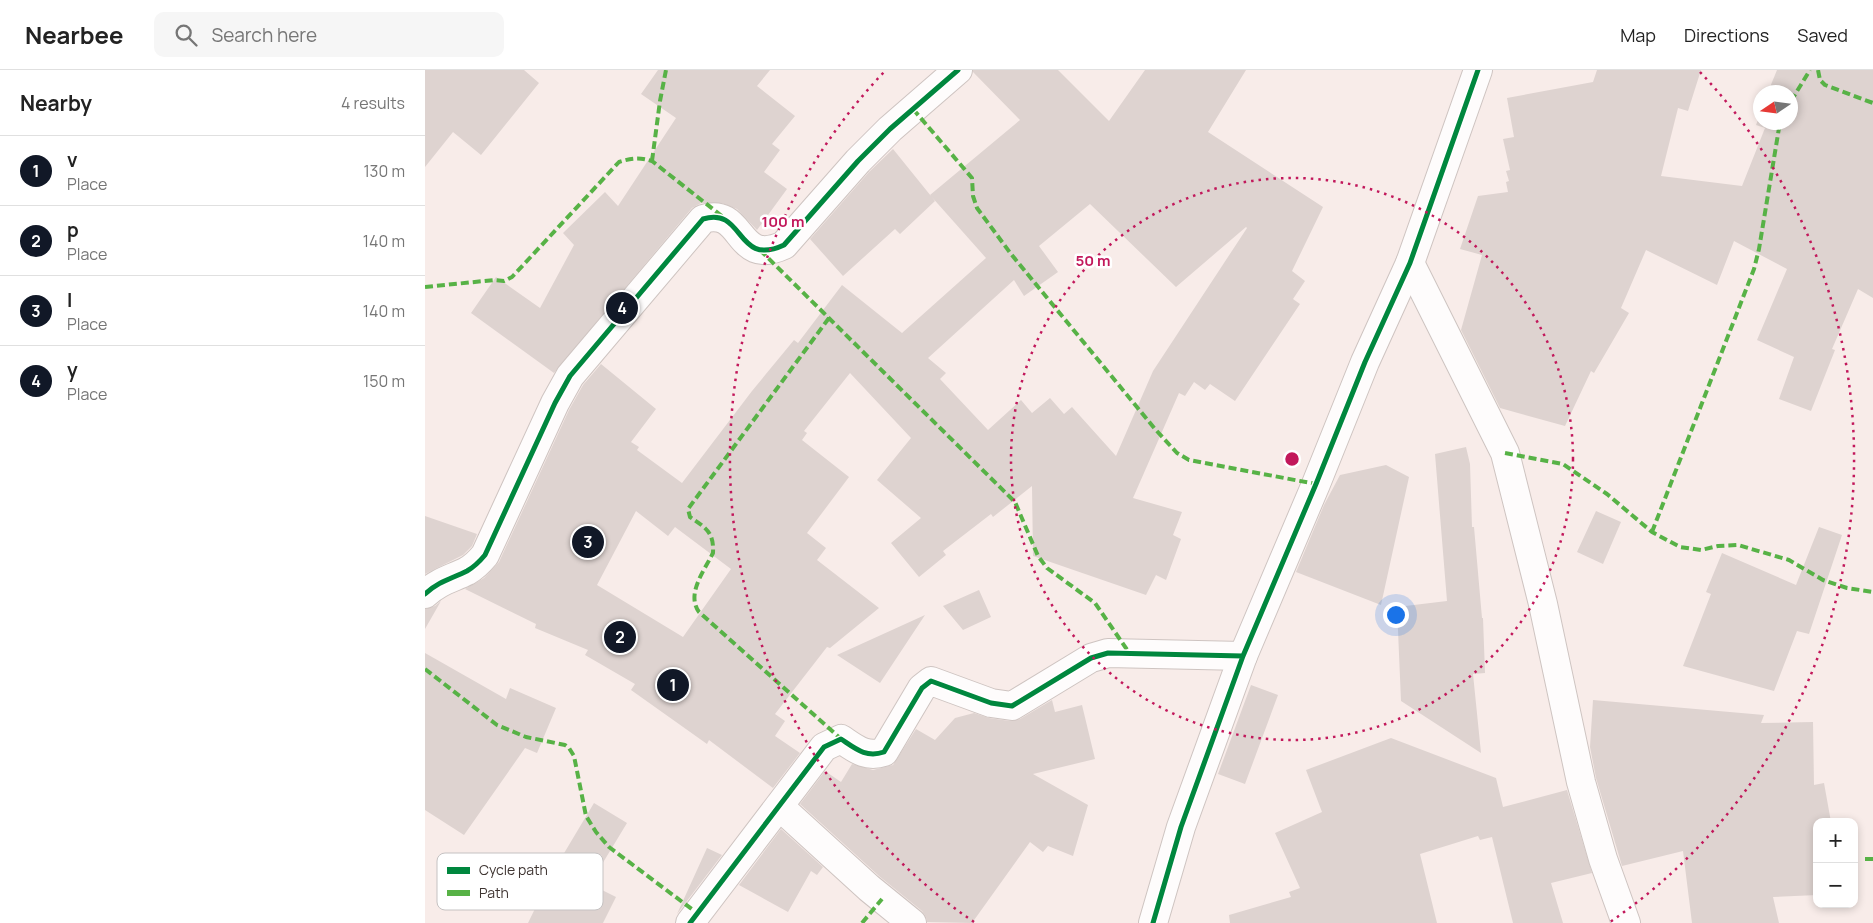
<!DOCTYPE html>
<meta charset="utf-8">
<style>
body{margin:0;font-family:Manrope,sans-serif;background:#f6f6f6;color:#222}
.controls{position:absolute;right:15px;bottom:15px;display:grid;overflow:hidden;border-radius:10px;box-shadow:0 2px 8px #0003}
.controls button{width:45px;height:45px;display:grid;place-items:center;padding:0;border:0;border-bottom:1px solid #e0e0e0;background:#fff;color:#222;font:25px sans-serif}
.compass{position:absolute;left:1328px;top:15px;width:45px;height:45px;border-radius:50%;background:#fff;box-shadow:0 2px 8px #0003;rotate:257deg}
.you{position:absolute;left:970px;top:544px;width:18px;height:18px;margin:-12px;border:4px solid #fff;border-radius:50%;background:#1a73e8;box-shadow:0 0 0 8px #1a73e833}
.badge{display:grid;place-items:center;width:32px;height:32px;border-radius:50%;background:#111827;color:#fff;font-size:16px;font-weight:700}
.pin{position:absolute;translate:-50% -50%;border:2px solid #fff;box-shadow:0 1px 5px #0006}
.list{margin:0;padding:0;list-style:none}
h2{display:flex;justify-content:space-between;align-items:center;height:65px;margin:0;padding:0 20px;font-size:21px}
h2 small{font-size:16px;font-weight:400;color:#767676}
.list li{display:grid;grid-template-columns:32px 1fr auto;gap:15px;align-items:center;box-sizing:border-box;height:70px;padding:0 20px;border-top:1px solid #e0e0e0}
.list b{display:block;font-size:19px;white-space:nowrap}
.list p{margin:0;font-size:16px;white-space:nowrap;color:#767676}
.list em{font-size:16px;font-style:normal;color:#767676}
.icon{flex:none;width:28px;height:28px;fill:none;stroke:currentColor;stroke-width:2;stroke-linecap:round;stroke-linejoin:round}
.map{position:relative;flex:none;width:1448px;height:853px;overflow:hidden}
header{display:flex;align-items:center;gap:30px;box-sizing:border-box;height:70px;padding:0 25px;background:#fff;border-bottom:1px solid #e0e0e0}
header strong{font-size:24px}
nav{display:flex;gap:28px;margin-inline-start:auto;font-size:18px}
.search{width:350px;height:45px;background:#f6f6f6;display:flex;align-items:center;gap:12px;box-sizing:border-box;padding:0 18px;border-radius:10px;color:#767676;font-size:19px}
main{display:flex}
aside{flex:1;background:#fff}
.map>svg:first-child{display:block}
</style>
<header>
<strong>Nearbee</strong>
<div class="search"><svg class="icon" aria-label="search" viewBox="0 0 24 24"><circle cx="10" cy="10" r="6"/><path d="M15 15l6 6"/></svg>Search here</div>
<nav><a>Map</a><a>Directions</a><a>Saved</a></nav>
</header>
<main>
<aside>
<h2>Nearby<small>4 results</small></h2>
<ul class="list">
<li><span class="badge">1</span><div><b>v</b><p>Place</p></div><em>130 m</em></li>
<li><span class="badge">2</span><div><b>p</b><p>Place</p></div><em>140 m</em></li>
<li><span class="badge">3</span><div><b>l</b><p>Place</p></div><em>140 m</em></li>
<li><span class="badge">4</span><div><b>y</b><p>Place</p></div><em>150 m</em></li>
</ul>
</aside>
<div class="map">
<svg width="1448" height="853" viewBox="0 0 1448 853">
<rect width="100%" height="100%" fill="#f8ece9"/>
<path fill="#ded3d0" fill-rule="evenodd" d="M0 0H99L114 13 56 85 28 62 0 97Z
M233 0H345L332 16 370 46 347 74 355 80 339 102 362 119 332 160 312 139 297 133H276L267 138 129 303 46 243 71 207 115 238 149 175 138 163 180 122 193 136 251 48 216 24Z
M548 0H633L684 51 720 0H821L783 62 898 137 867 201 880 211 868 229 875 234 810 331 785 314 780 320 769 312 760 326 754 323 708 428 757 442 748 465 756 469 741 510 731 505 721 525 608 486 607 416 568 447 566 444 518 481 521 485 494 507 466 473 496 448 452 410 486 368 425 303 379 361 382 363 377 370 424 407 382 463 401 478 392 490 454 538 405 578 402 577 350 644 360 651 350 666 375 683 348 718 284 670 282 674 206 620 210 614 160 585 163 580 110 558 111 554 40 519 59 508 74 492 144 340 158 315 176 294 231 339 206 372 214 377 212 380 257 413 327 321 369 270 373 273 417 215 477 263 561 188 505 125 595 50 548 2ZM665 134 751 217 821 157 822 158 728 301 691 386 647 337 639 344 625 328 607 343 596 330 563 360 515 309 521 303 503 288 589 210 599 226 633 202 614 176ZM211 441 243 466 250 457 306 499 258 567 172 515Z
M1172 0H1276L1263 41 1253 38 1236 106 1317 116 1340 58 1331 55 1336 42V52H1366V22H1343L1352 0H1448V228L1433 219 1407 279 1410 280 1386 341 1354 329 1369 287 1332 270 1362 199 1309 171 1292 215 1221 180 1196 238 1204 243 1169 303 1166 301 1140 356 1075 338 1036 260 1057 185 1035 179 1053 126 1083 122 1081 112 1084 111 1081 101 1085 100 1078 69 1089 67 1082 28 1168 12Z
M468 79 510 131 475 164 470 159 418 206 385 169 444 102Z
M1041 377 1045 394 1047 457H1049L1057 548H1058L1060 603 1048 604 1056 683 976 631 972 537 1022 531 1010 384Z
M961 395 984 407 956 535 871 502 899 435 915 405Z
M1171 441 1196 452 1178 494 1152 482Z
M0 446 52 464 47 476 38 485 0 504Z
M1394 457 1417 465 1384 564 1372 561 1349 621 1258 596 1286 524 1281 522 1297 483 1371 515Z
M554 520 566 547 538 560 518 536Z
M16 531 0 559V539L10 536Z
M500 545 455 613 412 585Z
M0 583 81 629 85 618 131 638 112 683 100 678 39 765 0 740Z
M826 615 853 625 820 714 793 704Z
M627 630 630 642 657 635 670 689 608 704 663 735 648 786 623 776 618 782 605 772 547 853 502 852 501 847 497 841 454 806 375 734 400 701 416 712 427 694 448 700 468 695 491 659 510 670 530 648 549 643 564 648 585 651 595 649Z
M1168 630 1339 645 1336 653 1388 652 1389 715 1399 713 1406 752H1392V825L1348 827 1354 853H1267L1258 781 1197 796 1171 708 1165 677Z
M966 668 1071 708 1078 737 1142 720 1167 803 1126 813 1138 853H1088L1067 767 1055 770 1053 766 995 784 1012 853H805L804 845 866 827 864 822 875 818 850 763 897 742 881 700Z
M169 733 202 753 165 814 191 827 178 853H103L129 800Z
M356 759 398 797 392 805 386 801 363 842 314 815Z
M282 778 297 785 252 844Z"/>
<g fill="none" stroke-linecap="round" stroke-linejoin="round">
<defs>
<path id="street" d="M985 193 1080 383 1118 534 1156 712 1178 789 1201 853
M0 524C14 511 26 509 42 501 49 497 55 491 60 485L130 333 145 306 278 149C320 136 310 198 359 175L433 91 465 59 533 0
M354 736 444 818 487 853
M265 853 399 677 416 669C431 679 441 688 459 682L497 618 506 611 566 633 587 636 666 588 683 583 818 586"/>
<path id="secondary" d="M728 853 756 757 818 586 891 414 940 292 985 193 1053 0"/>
</defs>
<use href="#street" stroke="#cec4c1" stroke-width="30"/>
<use href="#secondary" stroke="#cec4c1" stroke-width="30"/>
<use href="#street" stroke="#fefcfc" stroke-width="28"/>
<use href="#secondary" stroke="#fefcfc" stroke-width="28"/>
<path stroke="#57b246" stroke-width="4" stroke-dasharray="8 4" stroke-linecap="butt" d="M1393 0 1395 10 1400 15 1448 33
M1366 31 1385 0
M488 39 547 108 548 126 552 138 586 184 730 359 752 383 764 390 891 414
M227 91 235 31 241 0
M335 180 590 432 613 486 622 498 670 533 705 584
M0 217 69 210 79 211 87 207 194 92C207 88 214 87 227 91L298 147
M404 248 263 439 265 447C281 458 289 462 288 483 279 501 261 524 274 542L416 669
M1080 383 1138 394 1182 424 1227 462 1255 477 1276 480 1293 476 1313 475 1364 490 1398 510 1422 518 1448 522
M1227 462 1329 199 1334 179 1355 52
M0 599 72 655 101 667 140 675 144 678 149 686 161 746 171 762 184 777 272 843
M1440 789H1448
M437 853 457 829"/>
<defs>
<path id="cycleway" d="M0 524C14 511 26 509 42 501 49 497 55 491 60 485L130 333 145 306 278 149C320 136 310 198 359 175L433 91 465 59 533 0
M265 853 399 677 416 669C431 679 441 688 459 682L497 618 506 611 566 633 587 636 666 588 683 583 818 586
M728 853 756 757 818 586 891 414 940 292 985 193 1053 0"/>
</defs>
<use href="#cycleway" stroke="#fff" stroke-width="8"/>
<use href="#cycleway" stroke="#00873e" stroke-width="5"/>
</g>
<g fill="none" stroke="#c2185b" stroke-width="2.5" stroke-dasharray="2.5 5">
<circle cx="867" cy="389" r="281"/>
<path d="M549 852A562 562 0 0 1 459 2M1275 2A562 562 0 0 1 1185 852"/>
</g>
<rect x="12" y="783" width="166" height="57" rx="8" fill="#fff" stroke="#c5c2c2" stroke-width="1"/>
<rect x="22" y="797" width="23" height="7" fill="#00873e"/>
<rect x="22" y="820" width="23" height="6" fill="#57b246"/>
<g font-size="14" fill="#3f3532">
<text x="54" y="805">Cycle path</text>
<text x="54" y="828">Path</text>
</g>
<circle cx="867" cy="389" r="8" fill="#c2185b" stroke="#fff" stroke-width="2.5"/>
<g font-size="15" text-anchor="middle" font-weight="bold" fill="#c2185b" stroke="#fff" stroke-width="5" stroke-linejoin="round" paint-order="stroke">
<text x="358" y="157">100 m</text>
<text x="668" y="196">50 m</text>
</g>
</svg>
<div class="controls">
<button>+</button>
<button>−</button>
</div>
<svg class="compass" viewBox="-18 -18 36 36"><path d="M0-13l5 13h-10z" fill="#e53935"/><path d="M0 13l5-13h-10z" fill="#767676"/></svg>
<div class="you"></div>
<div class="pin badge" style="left:248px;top:615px">1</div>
<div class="pin badge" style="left:195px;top:567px">2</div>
<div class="pin badge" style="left:163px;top:472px">3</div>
<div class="pin badge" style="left:197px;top:238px">4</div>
</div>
</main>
